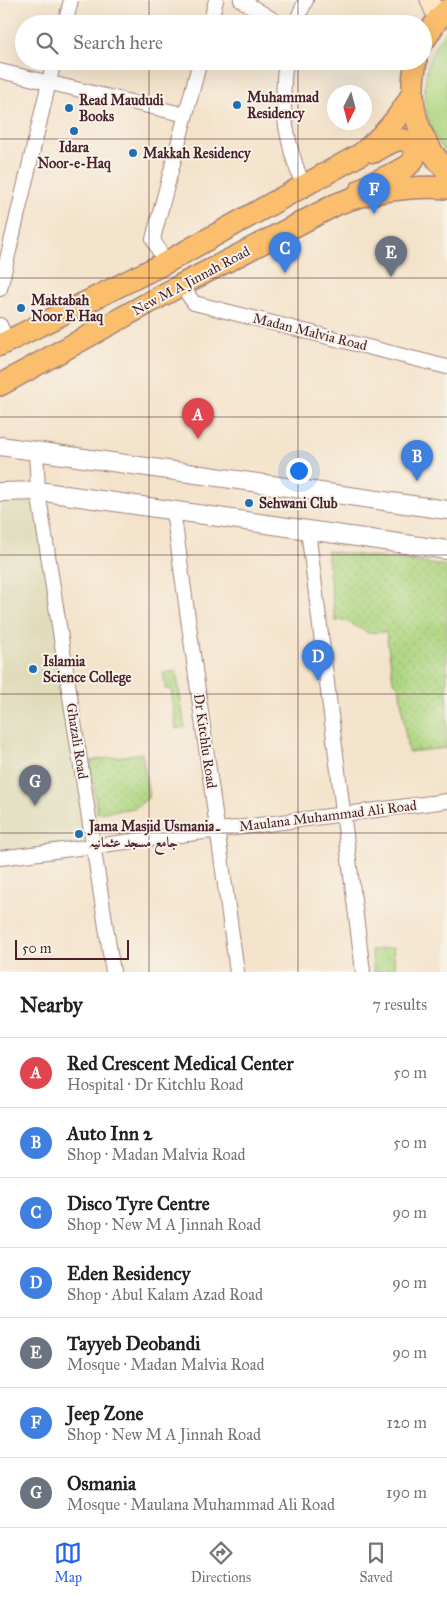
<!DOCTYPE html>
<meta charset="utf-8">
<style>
body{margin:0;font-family:"IM FELL Great Primer",Amiri,serif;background:#f2f2f2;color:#202124}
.compass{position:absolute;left:327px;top:85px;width:45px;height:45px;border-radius:50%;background:#fff;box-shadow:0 5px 20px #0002;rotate:186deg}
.scale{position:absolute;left:15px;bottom:12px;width:114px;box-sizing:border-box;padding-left:5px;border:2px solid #4a1f2b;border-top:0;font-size:14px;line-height:18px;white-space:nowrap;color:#4a1f2b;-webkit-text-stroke:4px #f7f3e8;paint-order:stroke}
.you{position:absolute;left:298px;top:470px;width:18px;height:18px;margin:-12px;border:4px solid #fff;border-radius:50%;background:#1a73e8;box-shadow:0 0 0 8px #1a73e833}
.badge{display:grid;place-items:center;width:32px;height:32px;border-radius:50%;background:#2563eb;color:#fff;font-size:16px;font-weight:700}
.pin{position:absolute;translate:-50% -41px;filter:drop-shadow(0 1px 2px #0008)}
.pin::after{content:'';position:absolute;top:26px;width:18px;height:15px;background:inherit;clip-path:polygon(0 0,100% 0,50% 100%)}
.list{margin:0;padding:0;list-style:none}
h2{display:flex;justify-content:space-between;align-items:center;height:65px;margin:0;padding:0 20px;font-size:21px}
h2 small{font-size:16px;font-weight:400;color:#757577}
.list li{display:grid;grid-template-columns:32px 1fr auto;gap:15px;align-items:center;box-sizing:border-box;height:70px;padding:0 20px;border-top:1px solid #e0e0e0}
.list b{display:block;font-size:19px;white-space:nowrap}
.list p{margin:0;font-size:16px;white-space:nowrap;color:#757577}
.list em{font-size:16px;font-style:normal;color:#757577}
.icon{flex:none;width:28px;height:28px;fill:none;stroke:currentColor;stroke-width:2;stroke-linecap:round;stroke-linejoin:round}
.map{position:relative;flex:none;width:447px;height:972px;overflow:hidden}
.search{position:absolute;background:#fff;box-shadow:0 5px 20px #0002;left:15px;right:15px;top:15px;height:55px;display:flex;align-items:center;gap:12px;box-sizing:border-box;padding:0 18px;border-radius:28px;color:#757577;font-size:19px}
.sheet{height:555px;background:#fff}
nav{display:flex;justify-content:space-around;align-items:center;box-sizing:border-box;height:70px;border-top:1px solid #e0e0e0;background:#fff;font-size:14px;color:#757577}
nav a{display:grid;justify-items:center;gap:2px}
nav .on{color:#2563eb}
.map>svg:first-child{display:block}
</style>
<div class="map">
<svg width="447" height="972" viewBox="0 0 447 972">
<defs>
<pattern id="grass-dots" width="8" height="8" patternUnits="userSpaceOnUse" patternTransform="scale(1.25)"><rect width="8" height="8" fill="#add580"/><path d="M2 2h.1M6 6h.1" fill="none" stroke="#96b66f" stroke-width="1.8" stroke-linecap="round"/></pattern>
</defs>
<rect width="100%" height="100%" fill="#f7f3e8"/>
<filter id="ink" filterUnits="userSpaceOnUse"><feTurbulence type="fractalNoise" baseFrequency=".02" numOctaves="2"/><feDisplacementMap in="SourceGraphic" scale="10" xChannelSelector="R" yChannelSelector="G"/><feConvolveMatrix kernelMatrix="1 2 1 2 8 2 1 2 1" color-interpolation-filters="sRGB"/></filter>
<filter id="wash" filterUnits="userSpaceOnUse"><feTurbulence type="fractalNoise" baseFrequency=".0096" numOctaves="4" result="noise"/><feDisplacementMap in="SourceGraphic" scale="20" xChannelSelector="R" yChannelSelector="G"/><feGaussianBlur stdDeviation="1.12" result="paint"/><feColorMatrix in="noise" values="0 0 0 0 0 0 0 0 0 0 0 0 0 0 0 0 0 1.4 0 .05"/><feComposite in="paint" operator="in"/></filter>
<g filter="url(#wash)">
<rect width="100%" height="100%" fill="#f4e3cb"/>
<path fill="#e0dcbb" d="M38 491 94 846 0 858V493Z"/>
<path fill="url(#grass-dots)" stroke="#7c7a56" d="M327 551 447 566V748L408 752 399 686 393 681 386 632 368 633 344 620 335 621Z
M176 671 185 727 176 729 171 689H165L163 673Z
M142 753 149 797 135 808 97 813 90 761Z
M393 948 396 972H374L371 950Z"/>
<path fill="#add580" stroke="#7c7a56" d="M447 30V153C417 122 417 62 447 30Z"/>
</g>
<g filter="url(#ink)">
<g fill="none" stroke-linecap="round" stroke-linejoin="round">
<defs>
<path id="minor" d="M241 0 280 24
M65 24 71 0
M210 24 216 0
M295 24 306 0
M286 61C279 104 287 147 304 187
M0 71 186 115
M165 263 153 239 200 61
M181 285 194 303 447 367
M0 289 54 61
M0 325 7 341
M36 451 38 491 113 972
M173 510 237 972
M308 530 363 972
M0 858 447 801"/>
<path id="tertiary" d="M0 446 447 510
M0 492 38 491 447 550"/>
<path id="secondary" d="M430 0 438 19"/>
<path id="primary" d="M423 42 438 19 447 10
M416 61C407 105 417 138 447 171
M360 191C372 180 408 171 413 160 415 157 415 155 415 152 407 129 388 144 374 152
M0 345 165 263 361 154C382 136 399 119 412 94
M0 385 181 285 337 204C368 191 413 185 447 188"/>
</defs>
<use href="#minor" stroke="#9f817b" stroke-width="16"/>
<use href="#tertiary" stroke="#9f817b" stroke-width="20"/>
<use href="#secondary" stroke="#9f817b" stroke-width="21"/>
<use href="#primary" stroke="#9f817b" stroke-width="24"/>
<use href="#minor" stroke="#fff" stroke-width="14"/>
<use href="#tertiary" stroke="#fff" stroke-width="18"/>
<use href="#secondary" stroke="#fde5c5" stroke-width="19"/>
<use href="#primary" stroke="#fabe6d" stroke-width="21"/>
</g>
</g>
<path fill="none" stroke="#4a1f2b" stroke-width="1" stroke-opacity="0.55" d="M149 0V24M298 0V24M149 61V972M298 61V972M0 139H447M0 278H447M0 417H447M0 555H447M0 694H447M0 833H447"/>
<g fill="#1f6fb2" stroke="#f7f3e8" stroke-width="2">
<circle cx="237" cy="105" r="5"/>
<circle cx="69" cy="108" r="5"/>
<circle cx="74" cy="131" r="5"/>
<circle cx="133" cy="153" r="5"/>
<circle cx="21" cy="308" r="5"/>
<circle cx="249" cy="503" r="5"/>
<circle cx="33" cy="669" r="5"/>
<circle cx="79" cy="834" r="5"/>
</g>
<g text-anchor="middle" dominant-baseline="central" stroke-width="4" stroke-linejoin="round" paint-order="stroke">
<g font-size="14" font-weight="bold" fill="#4a1f2b" stroke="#f7f3e8" text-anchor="start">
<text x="247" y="97">Muhammad<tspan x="247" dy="16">Residency</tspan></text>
<text x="79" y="100">Read Maududi<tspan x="79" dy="16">Books</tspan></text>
<text x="74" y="147" text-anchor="middle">Idara<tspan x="74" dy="16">Noor-e-Haq</tspan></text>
<text x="143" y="153">Makkah Residency</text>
<text x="31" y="300">Maktabah<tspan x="31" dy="16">Noor E Haq</tspan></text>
<text x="259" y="503">Sehwani Club</text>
<text x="43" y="661">Islamia<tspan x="43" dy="16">Science College</tspan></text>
<text x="89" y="826">Jama Masjid Usmania۔<tspan x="89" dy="16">جامع مسجد عثمانیہ</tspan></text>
</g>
<g font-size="14" fill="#4a1f2b" stroke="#f7f3e8">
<text transform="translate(191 281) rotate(-28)">New M A Jinnah Road</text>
<text transform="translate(310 332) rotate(14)">Madan Malvia Road</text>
<text transform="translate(77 741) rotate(81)">Ghazali Road</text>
<text transform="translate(205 741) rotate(82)">Dr Kitchlu Road</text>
<text transform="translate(328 816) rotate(-7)">Maulana Muhammad Ali Road</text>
</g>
</g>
</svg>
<svg class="compass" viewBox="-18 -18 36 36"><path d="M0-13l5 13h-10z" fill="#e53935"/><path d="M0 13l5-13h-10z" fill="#757577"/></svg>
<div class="scale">50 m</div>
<div class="you"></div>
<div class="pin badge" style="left:198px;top:439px;background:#e0444e">A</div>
<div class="pin badge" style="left:417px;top:481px;background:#3f7fe0">B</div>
<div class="pin badge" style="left:285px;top:273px;background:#3f7fe0">C</div>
<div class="pin badge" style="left:318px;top:681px;background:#3f7fe0">D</div>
<div class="pin badge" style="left:391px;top:277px;background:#6b7280">E</div>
<div class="pin badge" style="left:374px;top:214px;background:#3f7fe0">F</div>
<div class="pin badge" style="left:35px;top:806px;background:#6b7280">G</div>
<div class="search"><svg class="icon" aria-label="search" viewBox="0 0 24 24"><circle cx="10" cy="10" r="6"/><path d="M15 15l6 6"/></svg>Search here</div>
</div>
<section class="sheet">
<h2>Nearby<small>7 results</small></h2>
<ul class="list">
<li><span class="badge" style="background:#e0444e">A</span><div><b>Red Crescent Medical Center</b><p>Hospital · Dr Kitchlu Road</p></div><em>50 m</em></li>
<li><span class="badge" style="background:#3f7fe0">B</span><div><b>Auto Inn 2</b><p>Shop · Madan Malvia Road</p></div><em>50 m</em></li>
<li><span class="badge" style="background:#3f7fe0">C</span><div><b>Disco Tyre Centre</b><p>Shop · New M A Jinnah Road</p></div><em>90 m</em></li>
<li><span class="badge" style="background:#3f7fe0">D</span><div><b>Eden Residency</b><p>Shop · Abul Kalam Azad Road</p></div><em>90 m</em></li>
<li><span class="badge" style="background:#6b7280">E</span><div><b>Tayyeb Deobandi</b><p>Mosque · Madan Malvia Road</p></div><em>90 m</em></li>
<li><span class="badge" style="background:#3f7fe0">F</span><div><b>Jeep Zone</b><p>Shop · New M A Jinnah Road</p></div><em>120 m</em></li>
<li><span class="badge" style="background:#6b7280">G</span><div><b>Osmania</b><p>Mosque · Maulana Muhammad Ali Road</p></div><em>190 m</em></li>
</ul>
</section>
<nav>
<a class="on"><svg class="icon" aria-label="map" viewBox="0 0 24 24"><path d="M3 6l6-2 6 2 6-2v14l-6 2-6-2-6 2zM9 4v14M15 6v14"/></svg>Map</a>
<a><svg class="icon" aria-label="directions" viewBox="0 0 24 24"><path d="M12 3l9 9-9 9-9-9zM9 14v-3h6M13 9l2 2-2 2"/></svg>Directions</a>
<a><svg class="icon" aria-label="saved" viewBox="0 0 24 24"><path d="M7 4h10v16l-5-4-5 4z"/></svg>Saved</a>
</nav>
